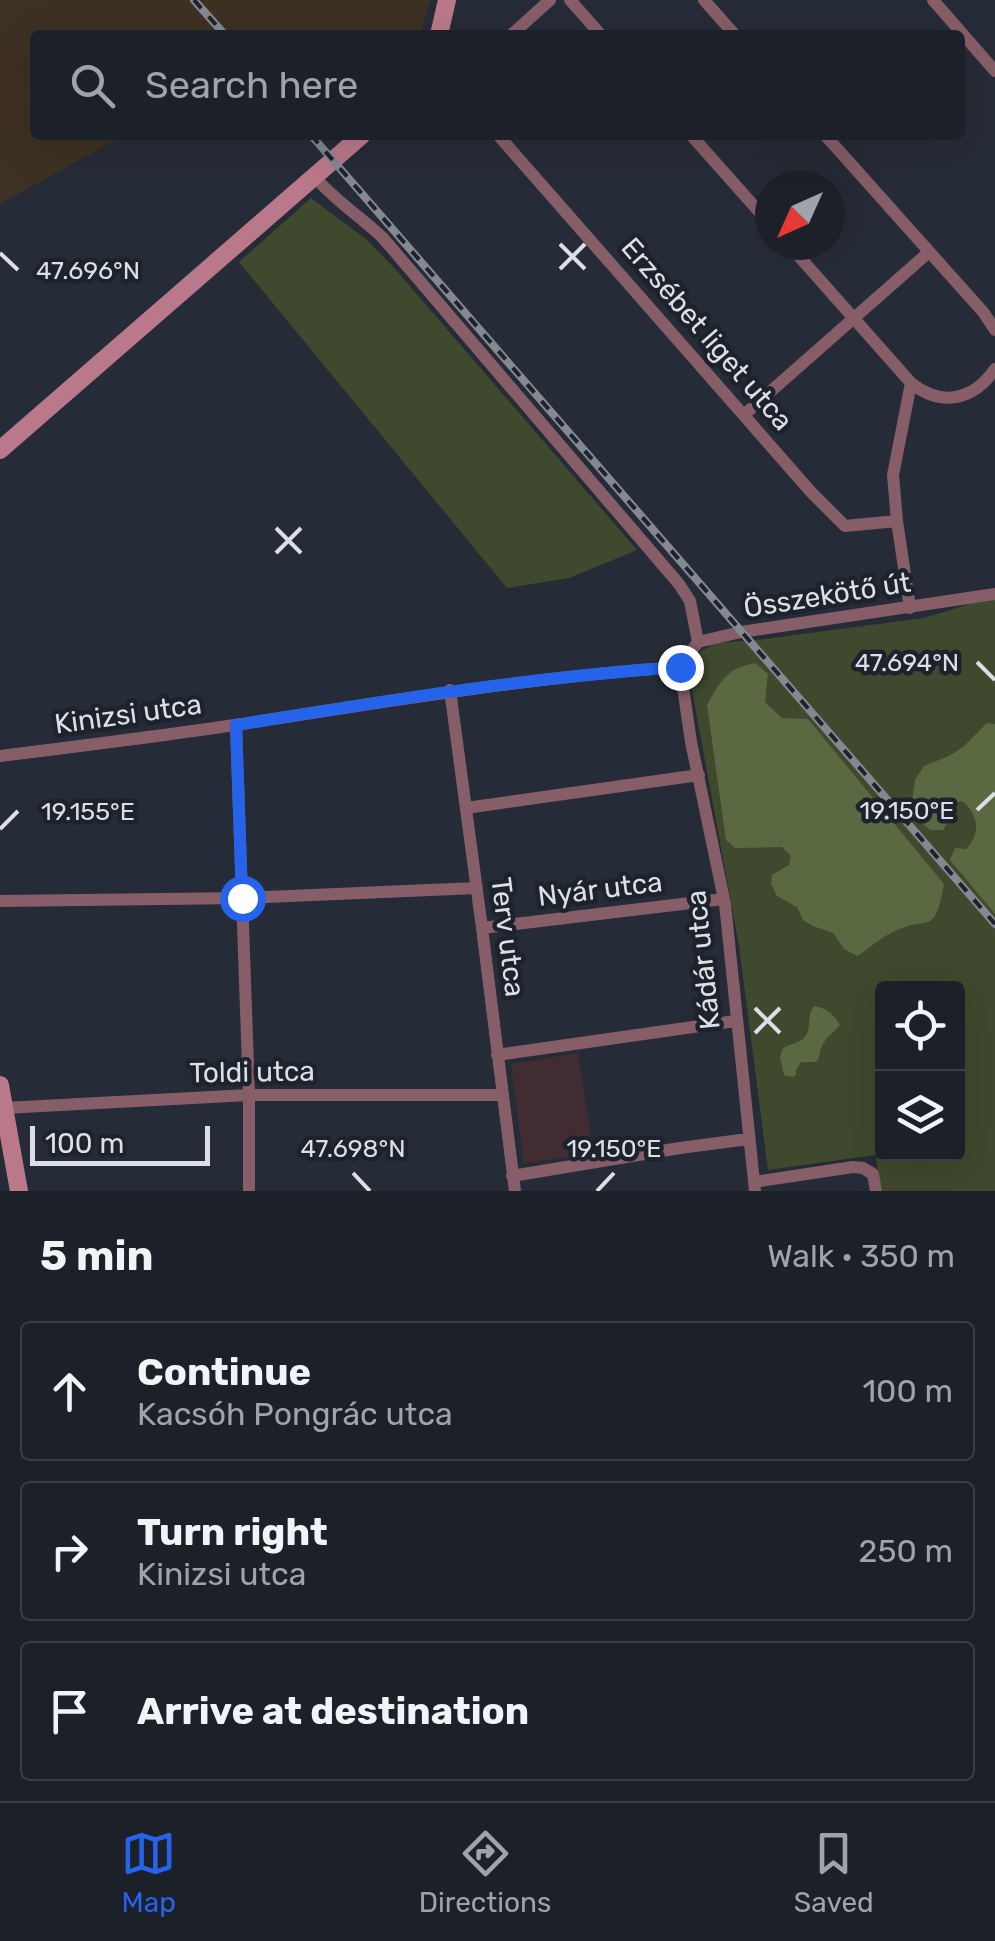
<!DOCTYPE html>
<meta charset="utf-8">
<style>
body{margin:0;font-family:Rubik,sans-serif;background:#252931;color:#f1f3f6}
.controls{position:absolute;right:30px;bottom:30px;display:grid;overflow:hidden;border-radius:10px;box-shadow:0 10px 40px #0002}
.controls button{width:90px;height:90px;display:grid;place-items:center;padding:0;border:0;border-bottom:2px solid #3a3e46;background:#1c2129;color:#f1f3f6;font:50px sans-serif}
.compass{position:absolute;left:755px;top:170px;width:90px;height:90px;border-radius:50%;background:#1c2129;box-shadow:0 10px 40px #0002;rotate:225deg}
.scale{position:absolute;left:30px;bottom:25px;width:180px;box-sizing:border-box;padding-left:10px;border:5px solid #dbdfe6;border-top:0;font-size:28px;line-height:35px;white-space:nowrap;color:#dbdfe6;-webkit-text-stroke:8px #1d232d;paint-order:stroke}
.stop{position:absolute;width:30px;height:30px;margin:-22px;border:8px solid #2563eb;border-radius:50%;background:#fff}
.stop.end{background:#2563eb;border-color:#fff;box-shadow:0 2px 10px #0008}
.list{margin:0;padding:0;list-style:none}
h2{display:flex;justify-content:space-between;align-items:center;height:130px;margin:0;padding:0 40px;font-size:42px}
h2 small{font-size:32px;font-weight:400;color:#a0a3a8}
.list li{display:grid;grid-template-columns:65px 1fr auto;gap:30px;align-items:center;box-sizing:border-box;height:140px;margin:0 20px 20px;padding:0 20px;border:2px solid #3a3e46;border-radius:10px}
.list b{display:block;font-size:38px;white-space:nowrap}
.list p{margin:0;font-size:32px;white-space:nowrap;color:#a0a3a8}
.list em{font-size:32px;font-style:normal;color:#a0a3a8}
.icon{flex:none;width:55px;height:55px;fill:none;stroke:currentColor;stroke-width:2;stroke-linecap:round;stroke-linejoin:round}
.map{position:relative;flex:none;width:995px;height:1191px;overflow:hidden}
.search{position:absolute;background:#1c2129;box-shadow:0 10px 40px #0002;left:30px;right:30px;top:30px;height:110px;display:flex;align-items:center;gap:25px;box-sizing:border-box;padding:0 35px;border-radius:10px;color:#a0a3a8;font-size:38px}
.sheet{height:610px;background:#1c2129}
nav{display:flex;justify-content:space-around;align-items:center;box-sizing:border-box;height:140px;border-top:2px solid #3a3e46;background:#1c2129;font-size:28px;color:#a0a3a8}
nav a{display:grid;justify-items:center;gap:5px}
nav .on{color:#2563eb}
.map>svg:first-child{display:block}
</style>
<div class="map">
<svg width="995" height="1191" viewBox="0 0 995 1191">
<rect width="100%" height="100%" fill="#262c37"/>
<path fill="#3d3123" d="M0 0H430L420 35H35V135H125L0 204Z"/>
<path fill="#412d31" d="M578 1053 593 1152 524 1164 511 1064Z"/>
<path fill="#3f492d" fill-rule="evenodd" d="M311 198 366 239 396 270 637 550 569 578 507 588 239 262Z
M995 596V1191H880L876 1155 768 1170 739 946 690 679 693 665 701 651 717 643 756 640 924 618ZM882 988H958V1154H882Z"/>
<path fill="#5a6941" d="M755 663 768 674 765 702 782 718 808 719 944 884C934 940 929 913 891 933 880 938 869 949 857 956L844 949 833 933 813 926 803 920 797 907 777 896 771 884 772 875 789 865 791 856 782 847 735 848 726 840 707 705C721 680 726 669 755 663Z
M987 723 995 724V914L950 860 955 848 966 849C981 834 979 815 962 801L953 804 951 817 943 830H930L917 819 912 801 915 780 924 766 949 756 963 747Z
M814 1006C826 1008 834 1014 840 1025 835 1032 827 1036 823 1044 819 1051 821 1056 816 1062H801L796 1070V1075L793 1077 784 1075 780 1057 783 1048C790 1044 800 1043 805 1037 812 1028 806 1017 814 1006Z"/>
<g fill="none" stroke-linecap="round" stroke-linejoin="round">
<path stroke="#875e68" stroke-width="12" d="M570 0 601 35
M704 0 735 35
M933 0 995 71
M511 35 550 0
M498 135 811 492 845 526 897 521
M691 135 770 224
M825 135 984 313 995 330
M314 176C334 200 361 217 383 238L679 584 690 601 698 642
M789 245 911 383C941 407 973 401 995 369
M745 414 929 252
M910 608 897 521 893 475 911 383
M680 667 691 742 725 904 755 1191
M680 667 698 642 741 632 995 594
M450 690 482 928 515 1191
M236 725 249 1095V1191
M0 756C81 746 161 736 242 724 387 701 532 677 680 667
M466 808 699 775
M0 901 242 898 477 888
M482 928 724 899
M497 1055 735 1021
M4 1108 249 1095H502
M512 1176 680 1148 748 1139
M754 1182 853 1167 863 1168 873 1174 876 1191"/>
<path stroke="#ba798a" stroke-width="18" d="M439 35 447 0
M0 450 362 135
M0 1085 19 1191"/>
<defs>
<path id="rail" d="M194 0 225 35
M311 135 995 924"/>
</defs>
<use href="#rail" stroke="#838891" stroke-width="8"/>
<use href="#rail" stroke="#1d232d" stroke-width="4" stroke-dasharray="11" stroke-linecap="butt"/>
</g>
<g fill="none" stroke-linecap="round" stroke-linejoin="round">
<path stroke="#2563eb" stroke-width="12" d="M242 898 236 725C384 701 531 677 680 667"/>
</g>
<path fill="none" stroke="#dbdfe6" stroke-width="4" d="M560 244 585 269M0 253 18 270M560 269 585 244M276 528 301 553M276 553 301 528M977 662 995 680M977 810 995 793M0 829 18 811M755 1008 780 1033M755 1033 780 1008M353 1173 370 1191M597 1191 614 1173"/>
<g text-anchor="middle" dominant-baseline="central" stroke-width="9" stroke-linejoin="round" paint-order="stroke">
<g font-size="28" fill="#dbdfe6" stroke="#1d232d">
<text transform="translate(707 334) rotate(49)">Erzsébet liget utca</text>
<text transform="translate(827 595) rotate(-9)">Összekötő út</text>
<text transform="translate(128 714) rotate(-8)">Kinizsi utca</text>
<text transform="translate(600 889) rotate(-7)">Nyár utca</text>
<text transform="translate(508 937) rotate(83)">Terv utca</text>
<text transform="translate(703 960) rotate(-96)">Kádár utca</text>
<text transform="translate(252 1072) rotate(-1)">Toldi utca</text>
</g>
</g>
<g font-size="25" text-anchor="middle" fill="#dbdfe6" stroke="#1d232d" stroke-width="9" stroke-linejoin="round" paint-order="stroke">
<text x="88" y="279">47.696°N</text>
<text x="907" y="671">47.694°N</text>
<text x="907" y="819">19.150°E</text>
<text x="88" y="820">19.155°E</text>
<text x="353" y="1157">47.698°N</text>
<text x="614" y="1157">19.150°E</text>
</g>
</svg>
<div class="controls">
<button><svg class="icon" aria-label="locate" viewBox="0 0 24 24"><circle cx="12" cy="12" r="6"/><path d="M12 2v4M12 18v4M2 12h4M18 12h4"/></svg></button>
<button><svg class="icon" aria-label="layers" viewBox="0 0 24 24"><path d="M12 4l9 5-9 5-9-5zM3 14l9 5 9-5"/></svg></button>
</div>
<svg class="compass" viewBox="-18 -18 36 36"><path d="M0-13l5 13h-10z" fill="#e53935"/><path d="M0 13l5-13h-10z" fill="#a0a3a8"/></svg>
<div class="scale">100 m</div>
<div class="stop" style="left:242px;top:898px"></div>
<div class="stop end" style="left:680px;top:667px"></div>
<div class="search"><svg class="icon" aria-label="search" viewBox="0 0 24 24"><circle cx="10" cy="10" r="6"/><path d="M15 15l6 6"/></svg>Search here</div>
</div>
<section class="sheet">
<h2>5 min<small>Walk · 350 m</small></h2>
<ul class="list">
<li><svg class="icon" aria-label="ahead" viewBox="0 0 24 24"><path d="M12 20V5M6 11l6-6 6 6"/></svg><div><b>Continue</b><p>Kacsóh Pongrác utca</p></div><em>100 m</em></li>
<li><svg class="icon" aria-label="right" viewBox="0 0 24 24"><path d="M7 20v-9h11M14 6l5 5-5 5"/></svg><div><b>Turn right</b><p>Kinizsi utca</p></div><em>250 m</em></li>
<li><svg class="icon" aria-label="arrive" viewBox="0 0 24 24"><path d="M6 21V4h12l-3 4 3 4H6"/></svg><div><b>Arrive at destination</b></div></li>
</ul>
</section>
<nav>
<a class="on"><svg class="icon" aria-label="map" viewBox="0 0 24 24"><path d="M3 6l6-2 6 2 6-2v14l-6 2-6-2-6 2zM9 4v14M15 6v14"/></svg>Map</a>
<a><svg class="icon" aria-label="directions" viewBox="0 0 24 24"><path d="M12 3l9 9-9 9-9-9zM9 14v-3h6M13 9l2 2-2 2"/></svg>Directions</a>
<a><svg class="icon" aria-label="saved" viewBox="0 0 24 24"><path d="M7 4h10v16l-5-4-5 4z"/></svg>Saved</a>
</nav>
